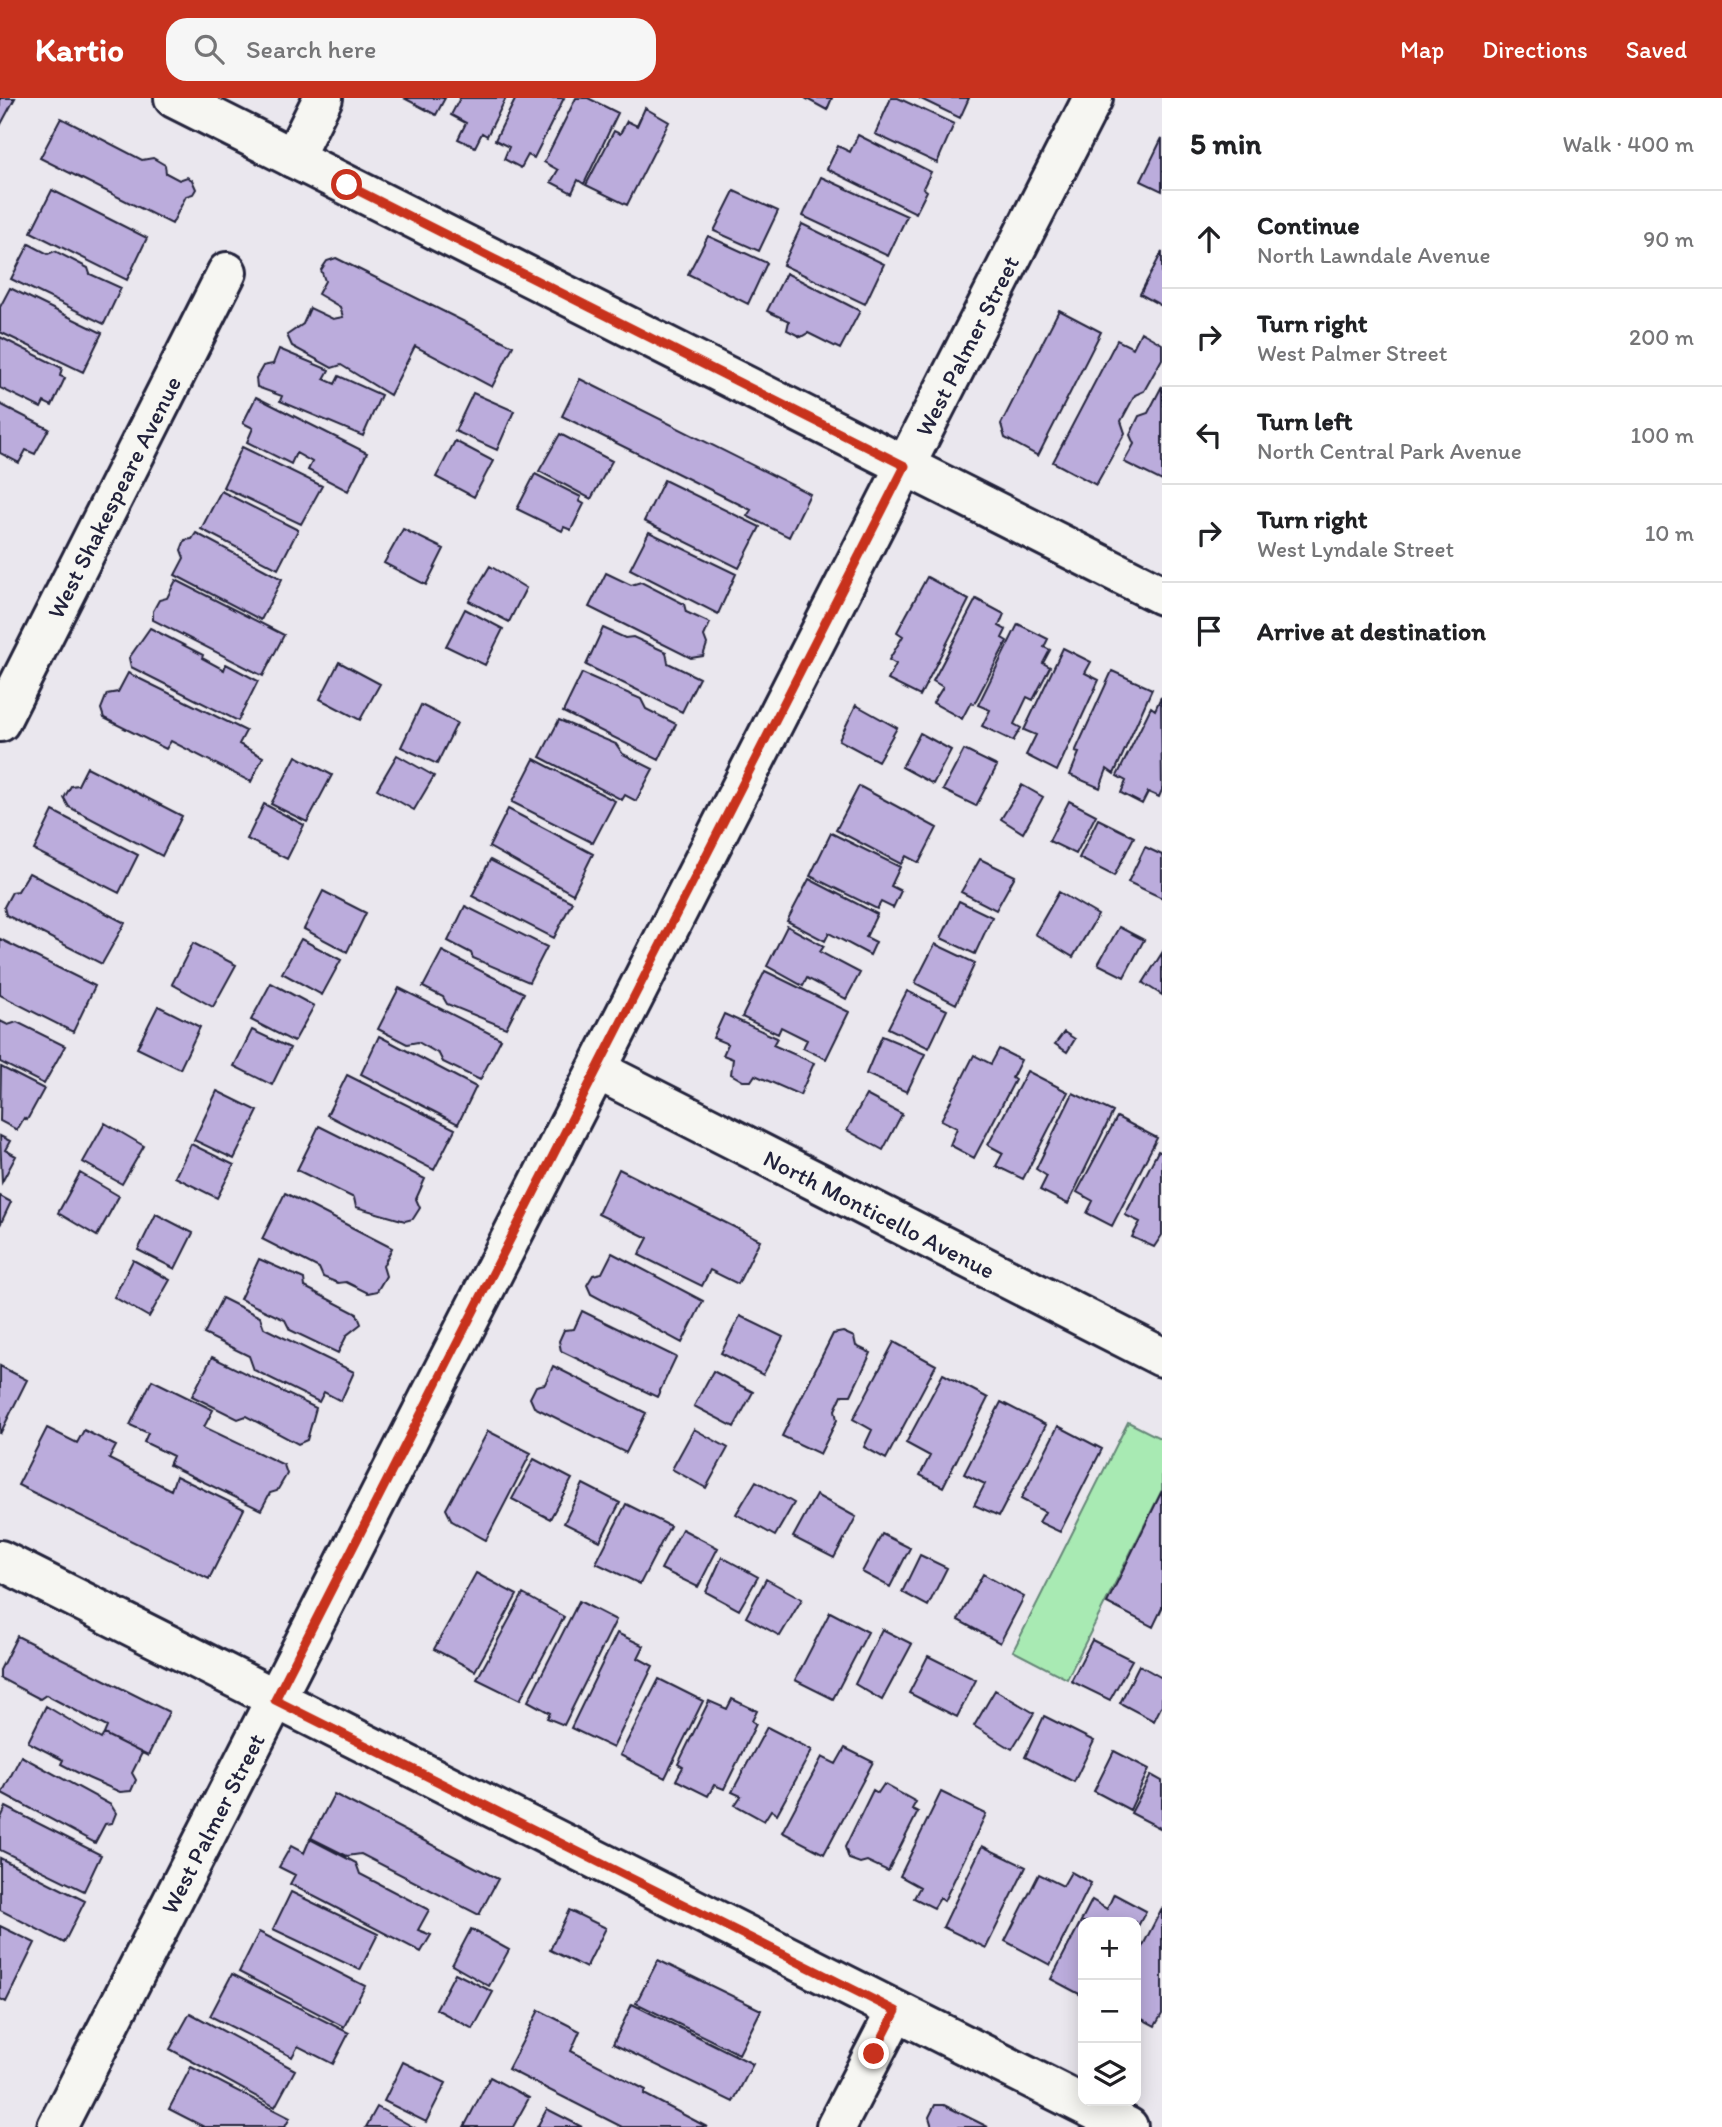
<!DOCTYPE html>
<meta charset="utf-8">
<style>
body{margin:0;font-family:Itim,sans-serif;background:#f6f6f6;color:#202124}
.controls{position:absolute;right:21px;bottom:21px;display:grid;overflow:hidden;border-radius:14px;box-shadow:0 4px 18px #0003}
.controls button{width:63px;height:63px;display:grid;place-items:center;padding:0;border:0;border-bottom:2px solid #e0e0e0;background:#fff;color:#202124;font:35px sans-serif}
.stop{position:absolute;width:21px;height:21px;margin:-16px;border:5px solid #c8321e;border-radius:50%;background:#fff}
.stop.end{background:#c8321e;border-color:#fff;box-shadow:0 2px 7px #0008}
.list{margin:0;padding:0;list-style:none}
h2{display:flex;justify-content:space-between;align-items:center;height:91px;margin:0;padding:0 28px;font-size:30px}
h2 small{font-size:23px;font-weight:400;color:#757577}
.list li{display:grid;grid-template-columns:46px 1fr auto;gap:21px;align-items:center;box-sizing:border-box;height:98px;padding:0 28px;border-top:2px solid #e0e0e0}
.list b{display:block;font-size:26px;white-space:nowrap}
.list p{margin:0;font-size:23px;white-space:nowrap;color:#757577}
.list em{font-size:23px;font-style:normal;color:#757577}
.icon{flex:none;width:38px;height:38px;fill:none;stroke:currentColor;stroke-width:2;stroke-linecap:round;stroke-linejoin:round}
.map{position:relative;flex:none;width:1162px;height:2029px;overflow:hidden}
header{display:flex;align-items:center;gap:42px;box-sizing:border-box;height:98px;padding:0 35px;background:#c8321e;color:#fff}
header strong{font-size:33px}
nav{display:flex;gap:38px;margin-inline-start:auto;font-size:24px}
.search{width:490px;height:63px;background:#f6f6f6;display:flex;align-items:center;gap:18px;box-sizing:border-box;padding:0 24px;border-radius:21px;color:#757577;font-size:26px}
main{display:flex}
aside{flex:1;background:#fff}
.map>svg:first-child{display:block}
</style>
<header>
<strong>Kartio</strong>
<div class="search"><svg class="icon" aria-label="search" viewBox="0 0 24 24"><circle cx="10" cy="10" r="6"/><path d="M15 15l6 6"/></svg>Search here</div>
<nav><a>Map</a><a>Directions</a><a>Saved</a></nav>
</header>
<main>
<div class="map">
<svg width="1162" height="2029" viewBox="0 0 1162 2029">
<rect width="100%" height="100%" fill="#eae7ee"/>
<filter id="ink" filterUnits="userSpaceOnUse"><feTurbulence type="fractalNoise" baseFrequency=".0143" numOctaves="2"/><feDisplacementMap in="SourceGraphic" scale="14" xChannelSelector="R" yChannelSelector="G"/><feConvolveMatrix kernelMatrix="1 2 1 2 8 2 1 2 1" color-interpolation-filters="sRGB"/></filter>
<g filter="url(#ink)">
<path fill="#a8eab3" stroke="#658677" stroke-width="2" d="M1128 1324 1162 1341V1392L1067 1581 1013 1553Z"/>
<path fill="#bbacdc" stroke="#22223b" stroke-width="2" d="M0 0H15L0 28Z
M404 0H445L436 17Z
M460 0H506L487 38 482 35 475 49 458 41 466 25 451 17Z
M516 0H564L534 60 528 57 521 70 504 61 509 49 495 42Z
M576 0H588L618 15 584 86 578 82 572 95 551 84 558 72 544 64Z
M805 0H832L827 12Z
M891 0H898L954 26 937 65 875 36Z
M919 0H969L960 20Z
M645 10 669 24 627 107 586 87 614 33 620 36 627 23 637 28Z
M61 20 142 62 153 60 165 67 166 75 179 82 187 79 192 82 196 91 193 96 186 98 172 126 40 60Z
M858 37 931 74 923 90 927 93 916 115 827 71 838 48 850 54Z
M1162 40V93L1141 83Z
M821 79 907 118 888 158 803 118Z
M52 92 147 140 127 182 31 134Z
M734 93 778 113 759 153 714 133Z
M802 126 884 166 865 206 783 167Z
M708 138 767 165 748 206 688 176Z
M29 146 48 156 55 153 88 170 90 176 121 190 104 226 11 181Z
M1162 154V208L1140 196Z
M336 160 513 248 492 289 415 248 390 297 341 267 332 270 292 248 287 237 303 226 310 210 333 221 343 219 340 209 318 196 325 183 321 172 327 163Z
M786 175 860 213 840 251 808 235 801 239 787 232 789 223 767 213Z
M10 190 102 235 83 274 0 234V209Z
M1059 212 1101 234 1038 358 1005 340 1001 326Z
M1141 234 1162 246V261L1144 293 1135 297 1121 323 1125 335 1096 387 1053 364 1117 242 1133 250Z
M0 239 62 270 60 278 65 280 52 308 44 304 41 310 0 290Z
M279 251 329 272 324 281 335 286 339 278 381 297 363 338 280 303 282 298 257 289 256 280 263 268 273 266Z
M580 281 810 396 789 439 747 418 751 412 562 318Z
M1162 288V383L1124 364 1134 346 1130 337 1139 318 1148 315Z
M473 295 514 313 497 352 455 333Z
M256 299 367 355 348 393 308 372 312 364 296 355 291 366 247 344 253 330 243 325Z
M0 306 49 331 35 356 26 352 19 365 0 355Z
M560 336 612 363 591 401 539 373Z
M455 343 493 363 474 399 436 379Z
M242 349 322 388 301 426 223 389Z
M535 376 581 399 579 403 584 406 571 432 564 429 562 433 517 411Z
M664 382 760 429 739 470 644 423Z
M221 393 298 432 278 471 201 431Z
M403 431 444 451 426 487 384 465Z
M649 434 736 476 718 516 630 471Z
M196 435 282 481 261 522 175 477 184 460 181 452 185 442 192 441Z
M490 468 526 490 509 524 469 503Z
M606 475 631 487 641 484 684 506 686 514 710 525 704 538 707 546 703 558 691 560 589 509Z
M927 479 969 502 920 598 888 582 896 566 889 562 903 538 897 534Z
M176 482 284 537 263 578 153 522V513L159 502 167 500Z
M976 501 1004 516 999 528 1006 532 1002 540 1007 543 974 606 971 604 962 621 933 605 943 589 933 583Z
M465 511 503 531 485 567 446 548Z
M1018 526 1048 541 1044 549 1050 552 1043 565 1050 569 1033 602 1027 599 1014 626 1021 630 1013 643 982 628 990 612 978 607Z
M150 530 203 557 202 560 224 572 226 566 258 583 238 623 131 569 129 560Z
M603 530 625 540 633 539 666 554 668 565 699 580 682 614 586 567Z
M1063 550 1091 564 1085 575 1099 582 1057 673 1026 657 1036 637 1024 632Z
M339 564 380 586 360 622 320 601Z
M1112 573 1152 591 1114 676 1107 671 1100 690 1070 677 1079 655 1075 654Z
M128 575 246 633 239 646 263 659 251 684 171 643 166 651 104 620 101 611 107 596 118 594Z
M582 575 641 601 646 611 676 626 659 662 563 614Z
M1161 599 1162 692 1159 699 1148 694 1142 706 1121 695 1126 683 1117 678 1151 609 1155 612Z
M421 607 457 625 437 666 401 649Z
M856 607 897 630 878 663 839 642Z
M559 622 616 646 623 656 653 671 636 703 625 697 622 702 540 659Z
M920 635 951 652 933 686 902 669Z
M964 652 997 668 976 708 943 692Z
M397 657 434 678 414 712 377 691Z
M296 658 332 677 307 724 271 706Z
M534 661 615 703 593 745 512 704Z
M87 669 182 718 162 758 69 709 64 700 71 688 78 687Z
M1022 687 1043 699 1023 735 1001 721Z
M859 688 937 730 919 765 906 758 901 766 836 732Z
M1069 703 1096 717 1076 756 1049 743Z
M264 706 304 727 287 761 247 741Z
M508 711 593 756 573 796 489 749Z
M53 713 138 757 119 795 34 752Z
M1098 721 1134 739 1114 778 1079 760Z
M831 735 900 769 891 788 901 793 893 810 881 804 877 811 810 778Z
M1145 749 1162 757V800L1128 784Z
M980 761 1015 778 996 812 961 794Z
M490 762 572 804 554 840 472 798Z
M29 775 125 825 102 866 6 817 4 809 12 794 18 793Z
M809 781 877 816 866 839 876 844 870 857 829 835 825 843 787 823Z
M323 793 366 815 347 854 304 831Z
M1059 794 1098 817 1073 859 1035 836Z
M959 803 992 819 975 856 941 840Z
M465 808 547 849 529 884 473 860 471 855 448 843Z
M787 828 824 848 820 854 860 875 846 901 807 880 803 888 767 868Z
M1119 829 1144 842 1124 879 1098 866Z
M0 841 95 888 73 934 0 897Z
M301 841 341 862 322 897 282 875Z
M193 845 236 867 213 909 172 886Z
M935 846 975 865 956 906 915 885Z
M442 853 524 895 506 930 447 906 443 899 423 889Z
M1162 855V897L1143 885Z
M765 873 849 914 826 961 803 950 807 942 781 929 778 936 742 919Z
M271 885 314 908 294 944 251 922Z
M399 890 501 941 480 982 443 964 439 956 418 944 407 946 378 931Z
M907 893 947 912 929 950 888 930Z
M158 908 200 929 180 971 137 950Z
M724 916 777 940 773 947 814 965 800 997 755 977 751 983H743L731 976 733 961 723 957 728 946 713 940Z
M0 923 8 927 17 924 65 948 44 986 0 964Z
M252 932 290 950 272 987 234 968Z
M1064 934 1075 941 1067 954 1055 946Z
M379 938 476 989 458 1026 361 976Z
M882 938 925 956 907 994 866 976Z
M999 951 1021 962 1012 980 1015 982 974 1060 950 1047 957 1030 941 1022 974 957 991 966Z
M1 969 44 991 27 1022 24 1020 17 1032 0 1023Z
M1027 973 1068 994 1023 1081 996 1068 1003 1055 988 1047Z
M347 977 455 1031 434 1072 327 1017Z
M217 993 258 1013 234 1061 194 1042Z
M1073 995 1113 1014 1068 1106 1040 1092 1047 1078 1036 1071Z
M866 997 902 1016 883 1052 847 1032Z
M1117 1019 1157 1040 1112 1128 1087 1115 1093 1103 1077 1094Z
M105 1025 144 1048 122 1086 83 1064Z
M319 1028 425 1081 416 1101 420 1110 413 1121 405 1123 356 1109 354 1100 297 1072Z
M0 1038 10 1043 5 1052 16 1058 2 1084Z
M191 1046 234 1067 217 1100 175 1079Z
M1158 1053 1162 1055V1137L1154 1149 1132 1139 1140 1124 1125 1117Z
M619 1071 760 1142 738 1186 710 1172 702 1188 639 1157 648 1140 598 1116Z
M80 1075 119 1098 97 1138 58 1115Z
M285 1095 392 1150 383 1168 386 1178 377 1193 368 1195 346 1184 338 1185 323 1179 319 1170 262 1141Z
M0 1098 11 1104 0 1127Z
M156 1116 193 1135 175 1171 138 1152Z
M612 1155 703 1203 682 1245 591 1196 587 1187 593 1177 602 1175Z
M259 1161 304 1181 305 1189 357 1216 361 1226 347 1237 338 1255 290 1232 285 1222 240 1201Z
M133 1162 170 1182 149 1219 114 1199Z
M222 1200 260 1219 264 1230 354 1274 341 1303 324 1294 319 1304 254 1272 249 1258 204 1236Z
M582 1213 676 1259 657 1299 561 1253 559 1243 564 1232 574 1231Z
M740 1218 783 1239 763 1277 721 1255Z
M843 1234 854 1239 856 1248 871 1255 851 1297H842L835 1312 837 1322 820 1356 782 1338 833 1236Z
M894 1244 936 1267 886 1361 864 1349 872 1332 853 1321Z
M212 1259 316 1310 307 1342 298 1346 246 1318 238 1321 192 1298Z
M0 1268 27 1282 0 1336Z
M553 1268 646 1315 626 1355 534 1309 530 1300 536 1288 545 1286Z
M713 1273 753 1294 734 1329 694 1308Z
M943 1276 988 1300 943 1389 920 1377 930 1358 906 1345Z
M152 1282 213 1312 204 1329 284 1367 287 1376 277 1393 270 1395 261 1412 169 1367 173 1358 144 1344 148 1335 130 1327Z
M1001 1304 1046 1327 999 1418 974 1407 985 1386 964 1376Z
M1058 1328 1102 1351 1060 1434 1039 1424 1045 1414 1021 1401Z
M47 1330 77 1345 84 1332 116 1348 109 1361 171 1392 176 1378 244 1411 209 1481 18 1387Z
M694 1331 728 1350 706 1390 672 1371Z
M488 1333 531 1355 486 1442 452 1423 446 1411Z
M534 1361 572 1381 550 1421 512 1401Z
M756 1383 794 1405 775 1438 736 1416Z
M583 1386 620 1405 600 1443 564 1425Z
M1162 1393V1510L1153 1529 1107 1505Z
M816 1397 856 1419 834 1460 793 1439Z
M626 1406 670 1428 640 1486 596 1465Z
M682 1431 718 1450 698 1489 661 1471Z
M882 1436 910 1450 890 1489 862 1474Z
M920 1457 947 1470 928 1508 902 1494Z
M722 1459 758 1479 739 1512 706 1494Z
M476 1475 517 1497 475 1573 434 1551Z
M983 1476 1024 1499 1000 1545 958 1522Z
M766 1481 802 1501 780 1538 746 1519Z
M523 1496 564 1519 520 1602 477 1581Z
M579 1503 616 1522 564 1627 547 1620 550 1615 528 1603Z
M830 1514 868 1534 833 1601 795 1582Z
M882 1531 912 1546 882 1602 855 1586Z
M617 1535 644 1548 638 1560 653 1568 613 1650 571 1630Z
M17 1538 169 1614 148 1658 104 1636 107 1629 46 1597 40 1601 0 1580V1572Z
M1092 1542 1132 1562 1110 1602 1071 1583Z
M928 1558 976 1582 957 1619 909 1595Z
M1139 1567 1162 1580V1607L1154 1623 1120 1605Z
M659 1581 703 1603 665 1680 620 1657Z
M995 1592 1034 1615 1012 1651 974 1628Z
M732 1601 757 1613 752 1623 756 1626 724 1691 714 1687 708 1698 676 1682 683 1669 678 1666 709 1603 727 1611Z
M46 1608 101 1641 104 1636 142 1655 132 1675 136 1682 131 1693 120 1694 88 1680 61 1666 63 1662 28 1644Z
M1044 1618 1094 1643 1074 1684 1025 1659Z
M767 1629 812 1652 777 1716 771 1712 764 1723 735 1707 741 1698 732 1694Z
M845 1650 873 1664 824 1756 782 1734 822 1659 836 1666Z
M1114 1653 1149 1671 1130 1712 1094 1693Z
M21 1658 111 1707 116 1715 112 1725 105 1726 95 1745 2 1695Z
M1151 1677 1162 1683V1731L1131 1715Z
M884 1686 916 1704 912 1711 918 1714 888 1773 867 1763 860 1765 849 1761 845 1749 873 1692 878 1695Z
M941 1694 986 1716 944 1803 940 1800 934 1810 914 1800 920 1789 900 1778Z
M334 1696 498 1781 479 1817 361 1756 347 1758 311 1740Z
M6 1709 101 1757 84 1793 0 1752V1722Z
M310 1741 356 1765 360 1776 429 1812 418 1832 431 1837 421 1854 290 1786 295 1777 279 1769 291 1748 304 1755Z
M982 1748 1026 1769 986 1850 943 1829Z
M0 1760 85 1803 64 1845 0 1812Z
M1071 1774 1091 1785 1050 1867 1005 1843 1039 1776 1063 1788Z
M291 1794 378 1836 360 1872 273 1831Z
M1114 1796 1146 1813 1136 1832V1824H1083V1898L1051 1881 1092 1802 1107 1811Z
M1162 1810V1916L1155 1928 1136 1918V1861Z
M569 1812 606 1830 586 1870 550 1852Z
M0 1828 35 1845 6 1904 0 1901Z
M471 1831 509 1852 489 1888 452 1867Z
M259 1834 365 1888 344 1929 239 1874Z
M658 1862 761 1912 739 1956 636 1905Z
M455 1875 493 1894 473 1931 436 1911Z
M232 1876 349 1935 333 1966 298 1948 292 1959 210 1918Z
M632 1906 753 1966 733 2004 613 1946Z
M539 1912 580 1933 571 1953 646 1992 644 1996 707 2029H622L508 1971Z
M190 1915 295 1972 275 2009 170 1951Z
M403 1964 446 1985 426 2024 384 2003Z
M191 1969 290 2020 285 2029H204L169 2011Z
M490 1979 529 2000 513 2029H464Z
M935 2007H944L988 2029H932L929 2019Z
M377 2009 413 2029H366Z
M547 2011 582 2029H537Z"/>
<g fill="none" stroke-linecap="round" stroke-linejoin="round">
<defs>
<g id="minor">
<path d="M174 0 1162 497"/>
<path d="M293 60 323 0"/>
<path id="s1" d="M0 624 227 174"/>
<path id="s2" d="M597 972 1162 1259"/>
<path id="s3" d="M57 2029 1093 0"/>
<path d="M836 2029 896 1913"/>
</g>
<path id="tertiary" d="M0 1462 1128 2029"/>
</defs>
<use href="#minor" stroke="#22223b" stroke-width="44"/>
<use href="#tertiary" stroke="#22223b" stroke-width="44"/>
<use href="#minor" stroke="#f6f6f2" stroke-width="38"/>
<use href="#tertiary" stroke="#f6f6f2" stroke-width="38"/>
</g>
</g>
<g fill="none" stroke-linecap="round" stroke-linejoin="round" filter="url(#ink)">
<path stroke="#c8321e" stroke-width="9" d="M347 87 905 368 275 1602 896 1913 874 1956"/>
</g>
<g text-anchor="middle" dominant-baseline="central" stroke-width="6" stroke-linejoin="round" paint-order="stroke">
<g font-size="24" fill="#22223b" stroke="#f6f6f2">
<text stroke="none"><textPath href="#s3" startOffset="2000">West Palmer Street</textPath></text>
<text stroke="none"><textPath href="#s1" startOffset="252">West Shakespeare Avenue</textPath></text>
<text stroke="none"><textPath href="#s2" startOffset="317">North Monticello Avenue</textPath></text>
<text stroke="none"><textPath href="#s3" startOffset="341">West Palmer Street</textPath></text>
</g>
</g>
</svg>
<div class="controls">
<button>+</button>
<button>−</button>
<button><svg class="icon" aria-label="layers" viewBox="0 0 24 24"><path d="M12 4l9 5-9 5-9-5zM3 14l9 5 9-5"/></svg></button>
</div>
<div class="stop" style="left:347px;top:87px"></div>
<div class="stop end" style="left:874px;top:1956px"></div>
</div>
<aside>
<h2>5 min<small>Walk · 400 m</small></h2>
<ul class="list">
<li><svg class="icon" aria-label="ahead" viewBox="0 0 24 24"><path d="M12 20V5M6 11l6-6 6 6"/></svg><div><b>Continue</b><p>North Lawndale Avenue</p></div><em>90 m</em></li>
<li><svg class="icon" aria-label="right" viewBox="0 0 24 24"><path d="M7 20v-9h11M14 6l5 5-5 5"/></svg><div><b>Turn right</b><p>West Palmer Street</p></div><em>200 m</em></li>
<li><svg class="icon" aria-label="left" viewBox="0 0 24 24"><path d="M17 20v-9H6M10 6l-5 5 5 5"/></svg><div><b>Turn left</b><p>North Central Park Avenue</p></div><em>100 m</em></li>
<li><svg class="icon" aria-label="right" viewBox="0 0 24 24"><path d="M7 20v-9h11M14 6l5 5-5 5"/></svg><div><b>Turn right</b><p>West Lyndale Street</p></div><em>10 m</em></li>
<li><svg class="icon" aria-label="arrive" viewBox="0 0 24 24"><path d="M6 21V4h12l-3 4 3 4H6"/></svg><div><b>Arrive at destination</b></div></li>
</ul>
</aside>
</main>
